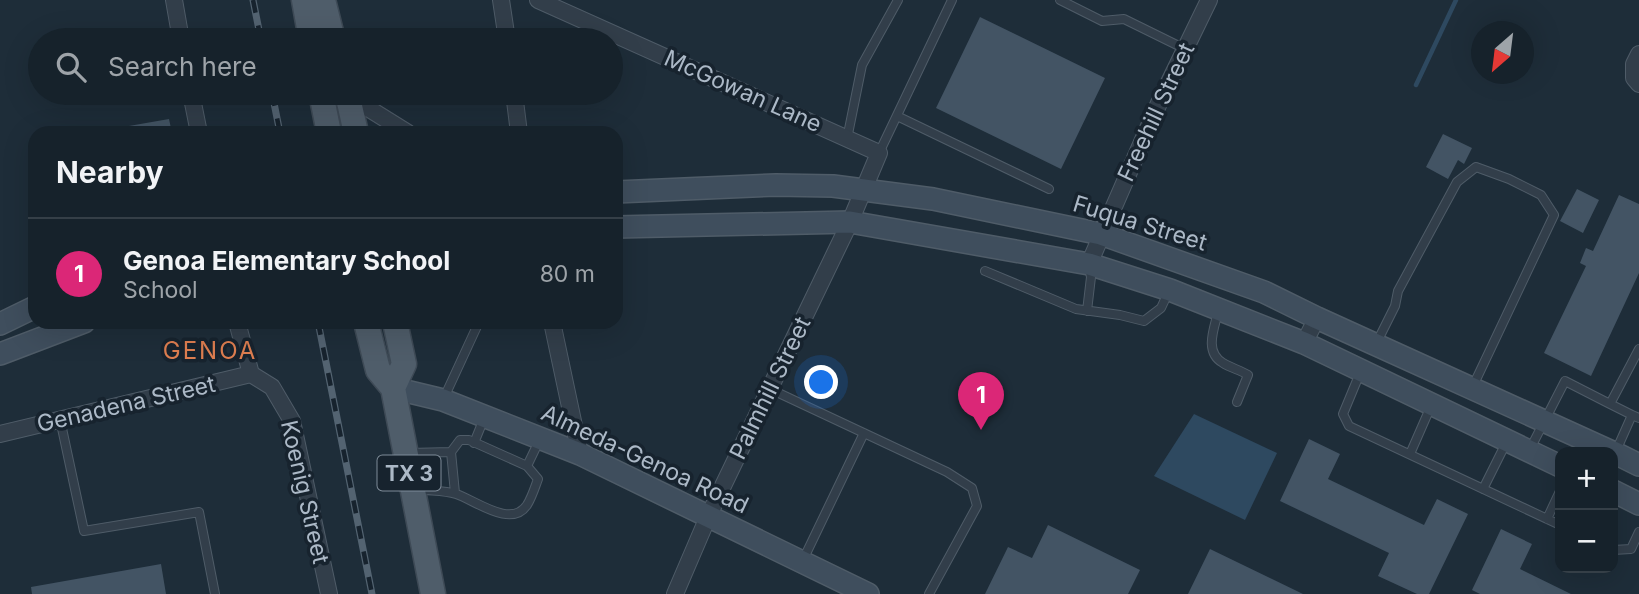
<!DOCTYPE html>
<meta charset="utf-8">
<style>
body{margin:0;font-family:Inter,sans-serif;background:#1f2a33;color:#f1f3f6}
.controls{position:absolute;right:21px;bottom:21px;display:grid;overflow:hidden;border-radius:14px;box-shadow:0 7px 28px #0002}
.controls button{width:63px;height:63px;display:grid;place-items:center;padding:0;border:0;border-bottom:2px solid #353f47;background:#16222b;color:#f1f3f6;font:35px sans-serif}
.compass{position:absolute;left:1471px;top:21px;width:63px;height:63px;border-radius:50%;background:#16222b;box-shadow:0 7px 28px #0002;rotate:208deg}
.you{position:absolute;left:822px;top:383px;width:24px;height:24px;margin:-18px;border:5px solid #fff;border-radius:50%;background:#1a73e8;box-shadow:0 0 0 10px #1a73e833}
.badge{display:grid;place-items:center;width:46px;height:46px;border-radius:50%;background:#db2777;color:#fff;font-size:23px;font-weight:700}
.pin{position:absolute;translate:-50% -58px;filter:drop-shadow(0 2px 4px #0008)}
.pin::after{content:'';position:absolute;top:37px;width:24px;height:21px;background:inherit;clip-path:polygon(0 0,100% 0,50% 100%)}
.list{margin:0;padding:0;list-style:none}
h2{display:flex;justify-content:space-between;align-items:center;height:91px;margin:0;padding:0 28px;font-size:30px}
h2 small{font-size:23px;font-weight:400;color:#9ea4a9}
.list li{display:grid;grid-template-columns:46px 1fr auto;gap:21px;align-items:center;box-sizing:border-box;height:112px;padding:0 28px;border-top:2px solid #353f47}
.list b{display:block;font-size:26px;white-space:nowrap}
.list p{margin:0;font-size:23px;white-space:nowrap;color:#9ea4a9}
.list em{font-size:23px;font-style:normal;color:#9ea4a9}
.icon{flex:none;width:38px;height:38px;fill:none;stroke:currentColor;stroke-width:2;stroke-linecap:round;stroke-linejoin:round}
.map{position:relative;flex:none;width:1639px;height:594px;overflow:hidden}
.search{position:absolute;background:#16222b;box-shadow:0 7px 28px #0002;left:28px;top:28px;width:595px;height:77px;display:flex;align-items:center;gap:18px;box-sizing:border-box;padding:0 24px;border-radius:38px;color:#9ea4a9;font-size:26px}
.panel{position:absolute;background:#16222b;box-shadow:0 7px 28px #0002;left:28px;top:126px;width:595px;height:203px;border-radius:21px}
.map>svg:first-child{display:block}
</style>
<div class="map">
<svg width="1639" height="594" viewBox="0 0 1639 594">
<rect width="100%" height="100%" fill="#1e2d39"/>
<path fill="#2e4960" d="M1194 414 1277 453 1245 520 1154 476Z"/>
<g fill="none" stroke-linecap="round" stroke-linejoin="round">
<path stroke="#2e4960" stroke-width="4.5" d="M1416 85 1456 0"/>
</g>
<path fill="#435464" d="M980 17 1105 78 1061 169 936 108Z
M169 119 172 133H107L106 130Z
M1443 134 1472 148 1464 164 1458 160 1448 179 1426 167Z
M1577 189 1599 200 1583 233 1560 221Z
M1619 195 1639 204V273L1591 376 1544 353 1586 266 1580 263 1586 248 1593 251Z
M1309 439 1340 454 1328 479 1424 525 1437 499 1468 514 1429 594H1417L1378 576 1389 553 1280 501Z
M1048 525 1140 570 1128 594H985L1008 547 1032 558Z
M1501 529 1532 544 1520 569 1571 594H1480L1472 590Z
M1210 549 1303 594H1188Z
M161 564 166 594H32L31 587Z"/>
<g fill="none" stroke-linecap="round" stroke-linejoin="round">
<defs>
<path id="lane" d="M1060 0 1102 21 1124 19 1185 49
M897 116 1049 189
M847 139 862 65 898 0
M879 153 952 0
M985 271 1076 309 1120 315 1144 321 1161 308 1168 293
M1087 311 1091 277 1089 267
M1218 312C1214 329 1204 352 1223 363 1231 368 1240 370 1248 375L1237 402
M1376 344 1395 306 1398 291 1457 182 1476 167 1509 179 1541 195 1554 215 1473 386
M1360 373 1343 414 1349 426 1560 525
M770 389 947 472 972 488 977 506 929 594
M443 400 479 322
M1610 404 1632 415
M60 419 84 531 199 512 215 594
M474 443 485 416
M1529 451 1565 381 1610 404 1639 349
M1616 451 1632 415 1639 418
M409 453 451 452
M1410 454 1431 406
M418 489C430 491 444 490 456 494 475 500 511 529 527 505 532 497 535 487 538 479L527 466 539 441
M1483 489 1507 441
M455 493 451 452 460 440H469L527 466
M1547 519 1560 491
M1613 550 1631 549 1639 532
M803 560 864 433"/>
<path id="street" d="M174 0 181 40
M501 0 507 40
M538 0 879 153 850 222 708 517 675 594
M1639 54 1634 64V78L1639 84
M191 93 199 133
M514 93 519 133
M347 95 408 133
M1089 264 1159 103 1209 0
M237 322 251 374 272 387 292 421 329 594
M552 322 580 454
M1304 343 1317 318
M0 434 251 374"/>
<path id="secondary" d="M616 192 776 185 833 186 933 199 1101 234 1264 292 1317 318 1612 452
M616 227 850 222 1089 264 1170 290 1304 343 1560 466
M0 324 35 307
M0 354 84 322
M393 388 443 400 580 454 868 594
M1613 452 1639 465
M1613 491 1639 504"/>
<path id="primary" d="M304 0 311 40
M323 0 333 40
M321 93 329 133
M347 93 356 133
M366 322 378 370 393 388 433 594
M393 388 404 364 395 322"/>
</defs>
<use href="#lane" stroke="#4f5c68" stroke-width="10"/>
<use href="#street" stroke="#4f5c68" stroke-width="18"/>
<use href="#secondary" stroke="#4f5c68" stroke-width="24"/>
<use href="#primary" stroke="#3e4a56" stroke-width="27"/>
<use href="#lane" stroke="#323e4a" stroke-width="8"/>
<use href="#street" stroke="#323e4a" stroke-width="16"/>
<use href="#secondary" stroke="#3f4e5d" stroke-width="21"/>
<use href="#primary" stroke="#4f5d6a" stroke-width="24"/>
<defs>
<path id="rail" d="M253 0 261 40
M272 93 280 133
M318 322 372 594"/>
</defs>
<use href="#rail" stroke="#536371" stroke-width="7"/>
<use href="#rail" stroke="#17232e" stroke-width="4.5" stroke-dasharray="13" stroke-linecap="butt"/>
</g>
<g text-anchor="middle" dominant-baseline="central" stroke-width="7" stroke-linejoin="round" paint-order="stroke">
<rect fill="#17232e" stroke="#7f8c99" stroke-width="2" x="377.5" y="455.5" width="63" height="35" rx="5"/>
<g font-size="21" font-weight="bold" fill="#acb9c7">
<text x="409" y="473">TX 3</text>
</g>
<g font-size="23" fill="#acb9c7" stroke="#17232e">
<text transform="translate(743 91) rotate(24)">McGowan Lane</text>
<text transform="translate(1156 112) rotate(-65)">Freehill Street</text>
<text transform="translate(1140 223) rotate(17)">Fuqua Street</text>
<text transform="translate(770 388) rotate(-64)">Palmhill Street</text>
<text transform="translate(126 404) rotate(-13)">Genadena Street</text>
<text transform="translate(645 459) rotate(25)">Almeda-Genoa Road</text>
<text transform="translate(305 492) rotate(77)">Koenig Street</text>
</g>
<g font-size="24" letter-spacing="2" fill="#de7e50" stroke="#17232e">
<text x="210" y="350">GENOA</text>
</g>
</g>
</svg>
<div class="controls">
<button>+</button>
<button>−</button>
</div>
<svg class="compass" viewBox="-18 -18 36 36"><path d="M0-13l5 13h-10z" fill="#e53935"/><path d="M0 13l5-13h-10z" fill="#9ea4a9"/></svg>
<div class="you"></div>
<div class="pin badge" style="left:981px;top:430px">1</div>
<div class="search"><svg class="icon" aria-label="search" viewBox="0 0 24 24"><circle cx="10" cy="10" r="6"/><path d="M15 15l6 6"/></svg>Search here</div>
<section class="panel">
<h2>Nearby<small></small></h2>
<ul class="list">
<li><span class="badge">1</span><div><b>Genoa Elementary School</b><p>School</p></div><em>80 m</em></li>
</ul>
</section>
</div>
